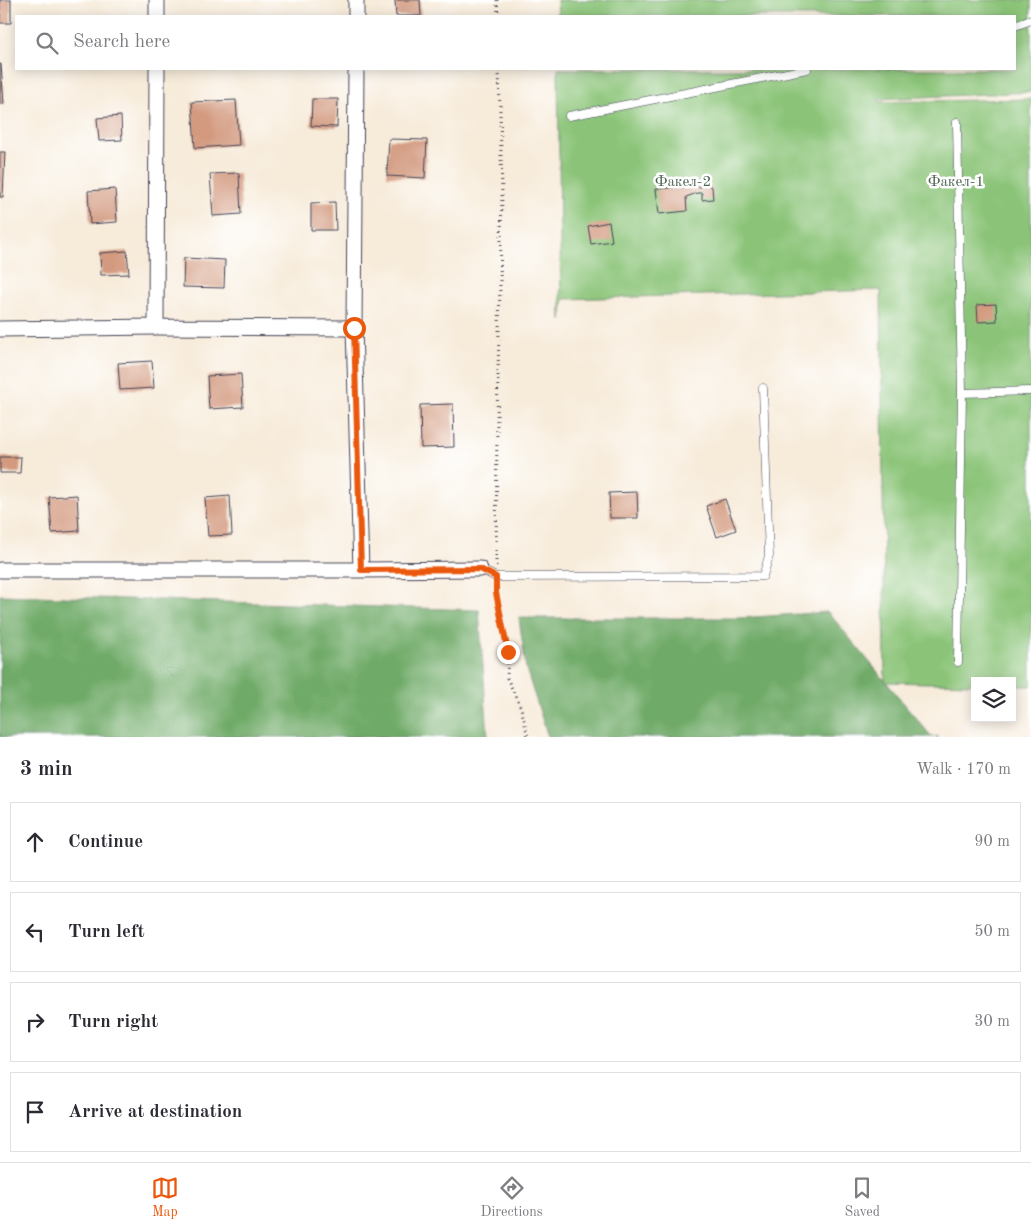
<!DOCTYPE html>
<meta charset="utf-8">
<style>
body{margin:0;font-family:"Old Standard TT",serif;background:#f2f2f3;color:#2b2b33}
.controls{position:absolute;right:15px;bottom:15px;display:grid;overflow:hidden;border-radius:0px;box-shadow:0 2px 12px #0003}
.controls button{width:45px;height:45px;display:grid;place-items:center;padding:0;border:0;border-bottom:1px solid #e1e1e2;background:#fff;color:#2b2b33;font:25px sans-serif}
.stop{position:absolute;width:15px;height:15px;margin:-11px;border:4px solid #ea580c;border-radius:50%;background:#fff}
.stop.end{background:#ea580c;border-color:#fff;box-shadow:0 1px 5px #0008}
.list{margin:0;padding:0;list-style:none}
h2{display:flex;justify-content:space-between;align-items:center;height:65px;margin:0;padding:0 20px;font-size:21px}
h2 small{font-size:16px;font-weight:400;color:#7c7c81}
.list li{display:grid;grid-template-columns:32px 1fr auto;gap:15px;align-items:center;box-sizing:border-box;height:80px;margin:0 10px 10px;padding:0 10px;border:1px solid #e1e1e2;border-radius:0px}
.list b{display:block;font-size:19px;white-space:nowrap}
.list em{font-size:16px;font-style:normal;color:#7c7c81}
.icon{flex:none;width:28px;height:28px;fill:none;stroke:currentColor;stroke-width:2;stroke-linecap:round;stroke-linejoin:round}
.map{position:relative;flex:none;width:1031px;height:737px;overflow:hidden}
.search{position:absolute;background:#fff;box-shadow:0 2px 12px #0003;left:15px;right:15px;top:15px;height:55px;display:flex;align-items:center;gap:12px;box-sizing:border-box;padding:0 18px;border-radius:0px;color:#7c7c81;font-size:19px}
.sheet{height:425px;background:#fff}
nav{display:flex;justify-content:space-around;align-items:center;box-sizing:border-box;height:70px;border-top:1px solid #e1e1e2;background:#fff;font-size:14px;color:#7c7c81}
nav a{display:grid;justify-items:center;gap:2px}
nav .on{color:#ea580c}
.map>svg:first-child{display:block}
</style>
<div class="map">
<svg width="1031" height="737" viewBox="0 0 1031 737">
<rect width="100%" height="100%" fill="#fff"/>
<filter id="ink" filterUnits="userSpaceOnUse"><feTurbulence type="fractalNoise" baseFrequency=".02" numOctaves="2"/><feDisplacementMap in="SourceGraphic" scale="10" xChannelSelector="R" yChannelSelector="G"/><feConvolveMatrix kernelMatrix="1 2 1 2 8 2 1 2 1" color-interpolation-filters="sRGB"/></filter>
<filter id="wash" filterUnits="userSpaceOnUse"><feTurbulence type="fractalNoise" baseFrequency=".0096" numOctaves="4" result="noise"/><feDisplacementMap in="SourceGraphic" scale="20" xChannelSelector="R" yChannelSelector="G"/><feGaussianBlur stdDeviation="1.12" result="paint"/><feColorMatrix in="noise" values="0 0 0 0 0 0 0 0 0 0 0 0 0 0 0 0 0 1.4 0 .05"/><feComposite in="paint" operator="in"/></filter>
<g filter="url(#wash)">
<rect width="100%" height="100%" fill="#f7ebd9"/>
<path fill="#8bc478" stroke="#56735a" d="M557 0H1031V92L879 99 880 102 1031 99V686H1012V681H975V684L885 682 881 290 564 299 561 320 558 69H1015V16H558Z"/>
<path fill="#70aa68" stroke="#496652" d="M0 595 479 610 488 737H0Z
M828 612 931 736 939 737H548L526 669 519 618H739Z"/>
<g id="blocks">
<path fill="#d39a7f" d="M0 0H11V23H0Z
M395 0H420L421 16H396Z
M0 64H1L4 104H0Z
M312 99H338L337 127 311 126Z
M236 100 239 145 195 148 192 102Z
M121 116 122 140 99 141 97 118Z
M389 139 427 140 425 178 387 176Z
M0 152H5L3 197H0Z
M239 173 241 214 213 216 210 174Z
M706 184 712 187 713 199 702 200V193H697L686 197 687 211 659 214 656 189 692 186 700 187Z
M115 189 117 222 90 224 88 191Z
M335 202 336 230H311V203Z
M609 222 612 241 591 244 588 226Z
M127 251 129 274 101 275 100 253Z
M184 258 225 260 224 288 183 287Z
M996 304 997 321 978 322 977 305Z
M152 361 154 388 120 390 118 363Z
M241 374 243 407 209 409 207 376Z
M453 404 454 447 421 448 420 405Z
M0 457H21L20 473H0Z
M637 492 638 518H610L609 493Z
M77 495 79 531 52 533 49 497Z
M230 496 232 535 208 536 205 498Z
M725 499 736 530 717 537 706 506Z"/>
</g>
</g>
<g filter="url(#ink)">
<use href="#blocks" fill-opacity="0" stroke="#424053" stroke-width="1"/>
<g fill="none" stroke-linecap="round" stroke-linejoin="round">
<defs>
<path id="service" d="M1015 26 1031 20
M569 116 807 69
M957 122 962 393 958 662
M962 393 1031 391
M480 569 496 577 763 576 769 556 763 388"/>
<path id="minor" d="M157 16V0
M356 16V0
M356 69 354 328 361 570
M156 327 157 69
M0 329 156 327 354 328
M0 570H361L480 569"/>
</defs>
<use href="#service" stroke="#424053" stroke-width="9"/>
<use href="#minor" stroke="#424053" stroke-width="17"/>
<path stroke="#424053" stroke-width="3" stroke-dasharray="1 4" stroke-linecap="butt" d="M497 0 498 16
M496 566 497 420 502 195 499 69
M496 589 508 652 507 678 521 708 528 737"/>
<use href="#service" stroke="#fff" stroke-width="8"/>
<use href="#minor" stroke="#fff" stroke-width="15"/>
</g>
</g>
<g fill="none" stroke-linecap="round" stroke-linejoin="round" filter="url(#ink)">
<path stroke="#ea580c" stroke-width="6" d="M354 328 361 570 480 569 496 577V593L508 652"/>
</g>
<g text-anchor="middle" dominant-baseline="central" stroke-width="5" stroke-linejoin="round" paint-order="stroke">
<g font-size="15" fill="#4c6353" stroke="#fff">
<text x="683" y="182">Факел-2</text>
<text x="956" y="182">Факел-1</text>
</g>
</g>
</svg>
<div class="controls">
<button><svg class="icon" aria-label="layers" viewBox="0 0 24 24"><path d="M12 4l9 5-9 5-9-5zM3 14l9 5 9-5"/></svg></button>
</div>
<div class="stop" style="left:354px;top:328px"></div>
<div class="stop end" style="left:508px;top:652px"></div>
<div class="search"><svg class="icon" aria-label="search" viewBox="0 0 24 24"><circle cx="10" cy="10" r="6"/><path d="M15 15l6 6"/></svg>Search here</div>
</div>
<section class="sheet">
<h2>3 min<small>Walk · 170 m</small></h2>
<ul class="list">
<li><svg class="icon" aria-label="ahead" viewBox="0 0 24 24"><path d="M12 20V5M6 11l6-6 6 6"/></svg><div><b>Continue</b></div><em>90 m</em></li>
<li><svg class="icon" aria-label="left" viewBox="0 0 24 24"><path d="M17 20v-9H6M10 6l-5 5 5 5"/></svg><div><b>Turn left</b></div><em>50 m</em></li>
<li><svg class="icon" aria-label="right" viewBox="0 0 24 24"><path d="M7 20v-9h11M14 6l5 5-5 5"/></svg><div><b>Turn right</b></div><em>30 m</em></li>
<li><svg class="icon" aria-label="arrive" viewBox="0 0 24 24"><path d="M6 21V4h12l-3 4 3 4H6"/></svg><div><b>Arrive at destination</b></div></li>
</ul>
</section>
<nav>
<a class="on"><svg class="icon" aria-label="map" viewBox="0 0 24 24"><path d="M3 6l6-2 6 2 6-2v14l-6 2-6-2-6 2zM9 4v14M15 6v14"/></svg>Map</a>
<a><svg class="icon" aria-label="directions" viewBox="0 0 24 24"><path d="M12 3l9 9-9 9-9-9zM9 14v-3h6M13 9l2 2-2 2"/></svg>Directions</a>
<a><svg class="icon" aria-label="saved" viewBox="0 0 24 24"><path d="M7 4h10v16l-5-4-5 4z"/></svg>Saved</a>
</nav>
